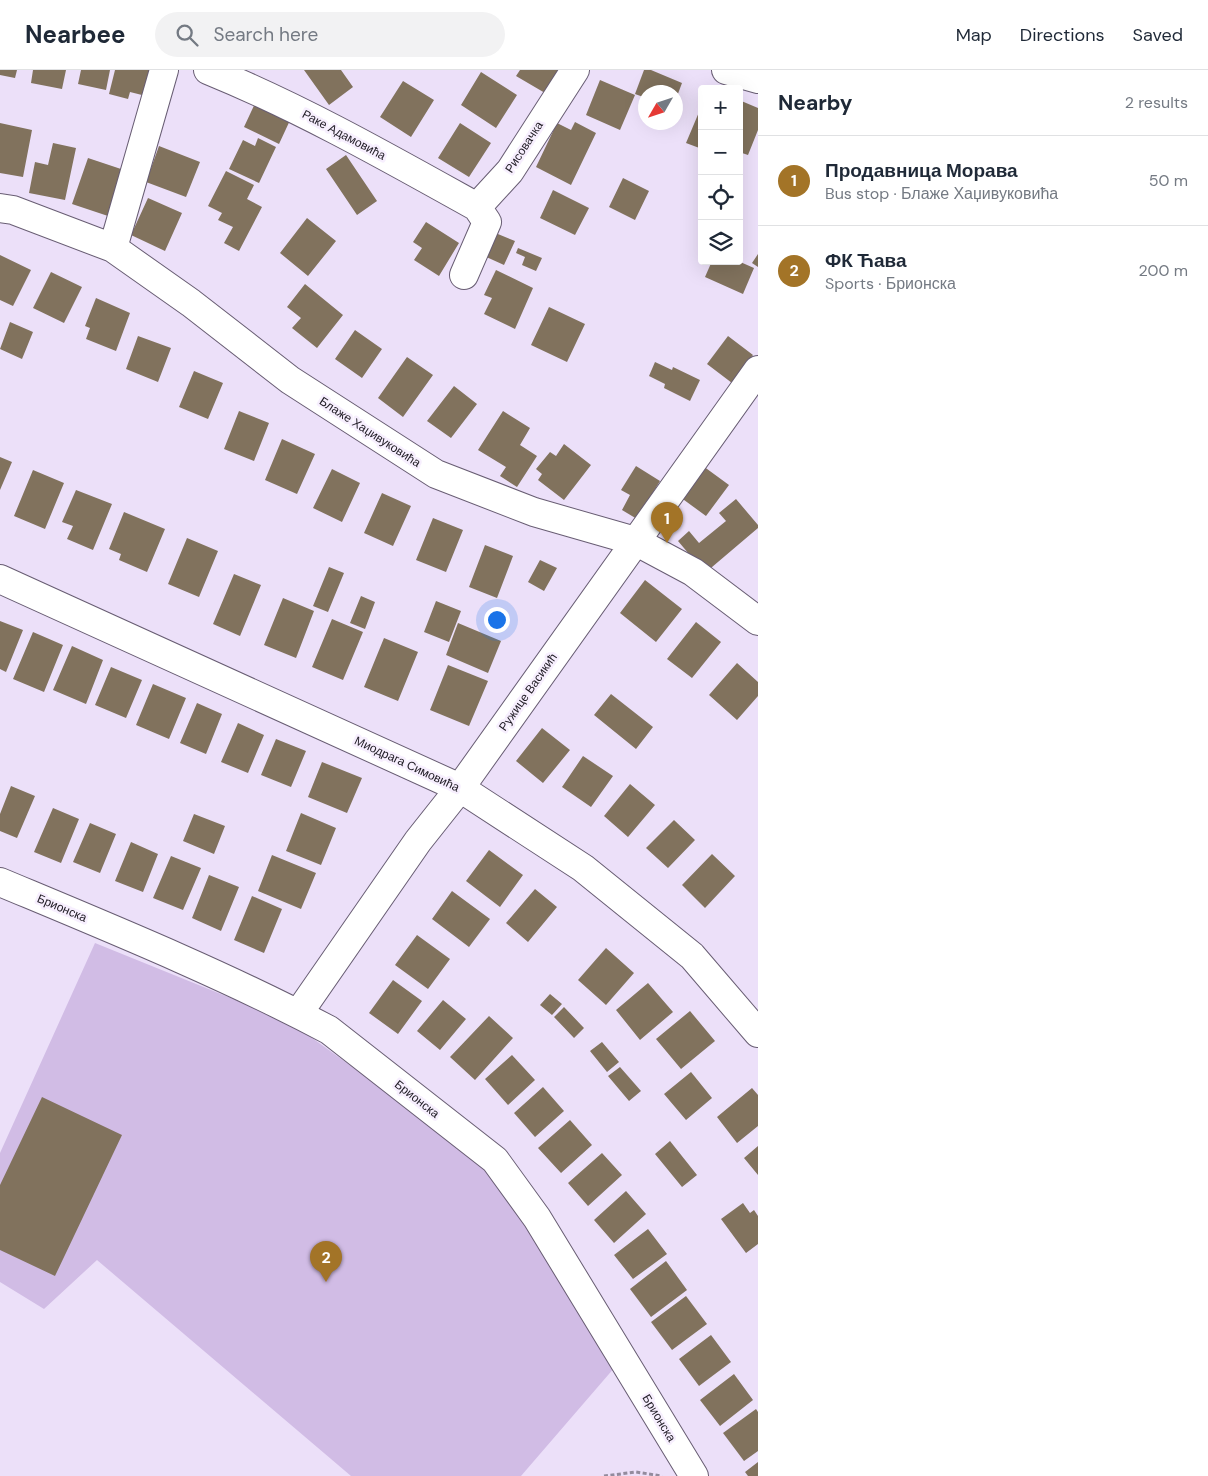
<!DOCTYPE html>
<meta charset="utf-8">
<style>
body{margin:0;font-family:"DM Sans",sans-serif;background:#f2f2f3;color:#1f2937}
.controls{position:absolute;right:15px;top:15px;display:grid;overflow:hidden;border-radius:5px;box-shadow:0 5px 20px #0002}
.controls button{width:45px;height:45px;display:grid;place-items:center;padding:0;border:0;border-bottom:1px solid #e0e1e3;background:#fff;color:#1f2937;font:25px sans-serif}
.compass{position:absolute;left:638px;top:15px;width:45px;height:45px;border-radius:50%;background:#fff;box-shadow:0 5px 20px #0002;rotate:231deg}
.you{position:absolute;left:496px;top:549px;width:18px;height:18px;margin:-12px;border:4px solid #fff;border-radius:50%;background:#1a73e8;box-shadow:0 0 0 8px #1a73e833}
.badge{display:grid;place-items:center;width:32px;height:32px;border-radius:50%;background:#a37427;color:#fff;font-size:16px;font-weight:700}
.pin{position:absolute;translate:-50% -41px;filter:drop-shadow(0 1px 2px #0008)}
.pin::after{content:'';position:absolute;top:26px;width:18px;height:15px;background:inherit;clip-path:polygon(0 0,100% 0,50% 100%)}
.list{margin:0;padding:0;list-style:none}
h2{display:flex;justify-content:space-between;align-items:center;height:65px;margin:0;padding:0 20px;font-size:21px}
h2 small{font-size:16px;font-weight:400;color:#747a83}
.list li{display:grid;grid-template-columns:32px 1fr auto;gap:15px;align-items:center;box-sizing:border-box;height:90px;padding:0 20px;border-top:1px solid #e0e1e3}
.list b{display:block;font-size:19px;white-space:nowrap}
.list p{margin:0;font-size:16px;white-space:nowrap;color:#747a83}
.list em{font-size:16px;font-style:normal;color:#747a83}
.icon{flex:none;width:28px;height:28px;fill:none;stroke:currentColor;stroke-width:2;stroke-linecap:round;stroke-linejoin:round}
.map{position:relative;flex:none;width:758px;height:1406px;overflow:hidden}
header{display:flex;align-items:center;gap:30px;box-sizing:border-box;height:70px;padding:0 25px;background:#fff;border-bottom:1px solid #e0e1e3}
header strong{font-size:24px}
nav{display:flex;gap:28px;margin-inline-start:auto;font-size:18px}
.search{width:350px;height:45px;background:#f2f2f3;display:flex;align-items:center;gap:12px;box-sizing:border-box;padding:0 18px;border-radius:28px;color:#747a83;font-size:19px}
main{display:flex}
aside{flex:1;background:#fff}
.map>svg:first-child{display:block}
</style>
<header>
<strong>Nearbee</strong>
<div class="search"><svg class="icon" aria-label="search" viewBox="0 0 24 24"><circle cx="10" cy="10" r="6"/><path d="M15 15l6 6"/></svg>Search here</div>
<nav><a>Map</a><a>Directions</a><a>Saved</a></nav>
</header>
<main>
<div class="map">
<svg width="758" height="1406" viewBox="0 0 758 1406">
<rect width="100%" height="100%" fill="#ece0f9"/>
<path fill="#d1bce5" d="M95 873 290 952 498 1102 615 1297 521 1406H351L97 1190 44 1239 0 1212V1083Z"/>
<path fill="#81725d" d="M0 0H17L15 8 0 5Z
M33 0H66L62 19 31 13Z
M81 0H110L106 20 78 14Z
M115 0H152L146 26 130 22 128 29 109 24Z
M304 0H341L353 17 329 35Z
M520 0H559L545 23 516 6Z
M644 0H651L682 13 676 29V22H646V28L635 24Z
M481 2 517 25 496 58 461 35Z
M600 10 635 25 620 60 586 45Z
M403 11 434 30 411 67 380 47Z
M257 29 292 46 279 74 244 57Z
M739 30 758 38V60L748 85 739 82Z
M702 35V79L686 73Z
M575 52 596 63 571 115 536 97 557 53 571 60Z
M0 53 32 60 23 107 0 103Z
M460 53 491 73 469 107 438 88Z
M258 68 276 77 259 113 229 99 243 70 255 76Z
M53 73 76 78 65 130 29 123 35 92 48 95Z
M159 76 200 92 186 127 146 112Z
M346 85 377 131 357 145 326 99Z
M88 88 127 101 111 147 72 134Z
M226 101 254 115 247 129 262 137 239 181 224 173 233 157 218 150 222 143 208 136Z
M623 108 649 121 635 150 609 137Z
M553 120 589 138 575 165 540 148Z
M148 128 182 143 165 181 131 165Z
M307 148 336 171 308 206 280 183Z
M426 152 459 173 439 206 414 190 422 178 413 172Z
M493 162 515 171 504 195 482 185Z
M518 178 542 188 536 201 522 195 525 187 516 183Z
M758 184V197L752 193Z
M0 185 31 200 13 236 0 230Z
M712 191H738L754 198 743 224 705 207Z
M496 200 533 218 515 259 484 244 492 228 484 225Z
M51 202 82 217 64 253 33 238Z
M305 214 343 245 317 278 292 258 301 248 287 237Z
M96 228 130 243 116 281 86 269 90 258 85 256Z
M549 237 585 254 567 292 531 275Z
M10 252 33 262 22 289 0 279Z
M355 260 382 279 362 308 335 289Z
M138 266 171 278 158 312 126 299Z
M728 266 753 285 732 313 707 294Z
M407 287 433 305 403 347 378 328Z
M655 292 672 300 673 297 700 310 690 331 664 318 665 314 649 306Z
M194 301 223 313 208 349 179 337Z
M454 316 477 334 451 368 427 351Z
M239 341 269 353 254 391 224 379Z
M503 341 530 358 520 375 537 386 517 417 500 406 506 397 478 380Z
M282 369 315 384 297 424 265 410Z
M564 374 591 395 564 430 538 410 542 404 536 399 550 382 556 386Z
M0 387 12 392 0 420Z
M636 396 660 411 637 449 622 440 630 425 621 420Z
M703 396 729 415 706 446 680 427Z
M332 399 360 413 342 452 313 438Z
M33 400 64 413 45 459 14 446Z
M76 420 112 434 93 480 67 469 73 456 62 452Z
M382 423 411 436 393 476 364 463Z
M736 429 758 455V458L705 503 678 471 689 461 699 473 726 451 719 443Z
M124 442 165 459 147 502 119 490 121 484 109 479Z
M433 448 463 460 446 502 416 490Z
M187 468 218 481 199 527 168 514Z
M485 475 513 486 497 528 469 517Z
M540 490 557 498 544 521 528 512Z
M329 497 344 503 328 542 313 536Z
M234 504 261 515 240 566 213 554Z
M645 510 682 539 656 572 620 543Z
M361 526 375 532 365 559 350 553Z
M283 528 314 541 296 588 264 575Z
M436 531 461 541 449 572 424 562Z
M332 549 363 562 343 610 312 597Z
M0 551 23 560 6 602 0 599Z
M696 552 721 572 692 608 667 589Z
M458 553 501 571 488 603 446 585Z
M33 562 63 575 44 622 13 609Z
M384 568 418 582 398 631 364 617Z
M72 576 103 590 86 634 53 620Z
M737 593 758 612V626L737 650 709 625Z
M448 595 488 611 469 656 430 640Z
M111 597 142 610 126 648 95 635Z
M153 614 186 628 169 669 136 655Z
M611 624 653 657 636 679 594 645Z
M197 633 222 644 206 684 180 673Z
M238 653 264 665 248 703 221 692Z
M542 658 570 680 543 713 516 691Z
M276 669 306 681 291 717 261 705Z
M583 686 613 706 591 737 562 717Z
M322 692 362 708 347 743 308 727Z
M630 714 655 735 628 767 604 746Z
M11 716 35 726 17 768 0 761V744Z
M53 738 79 749 61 793 34 782Z
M301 743 336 758 321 795 286 781Z
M194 744 225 756 214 784 183 771Z
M674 750 695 770 668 798 646 778Z
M90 753 116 764 100 803 73 792Z
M131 772 158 784 143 822 115 811Z
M489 780 523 805 500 837 466 811Z
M712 784 735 806 705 838 682 815Z
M272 785 316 803 301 839 258 821Z
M171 786 201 798 183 840 153 828Z
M209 805 239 817 221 861 192 848Z
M535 819 557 837 528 872 506 853Z
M452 821 490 849 469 877 432 849Z
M252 826 282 839 264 883 234 870Z
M417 865 450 889 428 919 395 895Z
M606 878 634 903 606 935 578 910Z
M393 910 422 931 398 964 369 943Z
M648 913 673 942 640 970 616 940Z
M550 924 562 934 552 945 540 935Z
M443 930 466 949 440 980 417 961Z
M564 937 584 958 574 968 554 947Z
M690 941 715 971 681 999 656 969Z
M489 946 513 968 475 1010 450 987Z
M602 972 619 992 607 1002 590 981Z
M512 985 535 1010 508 1035 485 1009Z
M620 997 641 1021 629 1031 608 1006Z
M691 1002 712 1028 686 1050 664 1024Z
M543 1017 564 1041 535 1067 514 1043Z
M752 1018 758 1025V1056L737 1073 717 1047Z
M42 1027 122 1065 55 1206 0 1180V1115Z
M570 1050 592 1075 561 1103 538 1078Z
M670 1071 697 1105 682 1117 655 1084Z
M758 1076V1105L744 1088Z
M602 1083 622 1105 588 1136 568 1113Z
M626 1121 646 1144 614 1173 594 1150Z
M743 1133 750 1143 754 1140 758 1146V1174L746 1183 721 1149Z
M648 1159 667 1184 633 1209 614 1185Z
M666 1191 687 1220 651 1247 630 1219Z
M686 1226 707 1254 672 1280 651 1252Z
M711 1265 731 1292 699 1316 679 1289Z
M734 1304 753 1330 720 1356 700 1330Z
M756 1339 758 1342V1381L744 1391 723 1363Z
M758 1392V1406H748L745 1402Z"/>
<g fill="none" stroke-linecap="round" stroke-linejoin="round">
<defs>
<path id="minor" d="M208 0C301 38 389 88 477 137
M726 0 758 9
M0 138 13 140 113 178 191 233 290 310 436 404 534 442 635 471 693 502 758 551
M113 178 164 0
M464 205 487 152 477 137 510 101 575 0
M0 509 460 718 583 798 692 886 758 963
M0 812C110 858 223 904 329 960L495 1090 537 1148 694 1406
M298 944 418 771 460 718 758 300"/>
</defs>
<use href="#minor" stroke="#685d73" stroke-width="30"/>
<path stroke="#938b9d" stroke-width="3" stroke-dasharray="4 2.5" stroke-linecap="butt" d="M604 1406 636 1402 662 1406"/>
<use href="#minor" stroke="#fff" stroke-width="28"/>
</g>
<g text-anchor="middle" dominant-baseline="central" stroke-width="5" stroke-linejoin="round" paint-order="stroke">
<g font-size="12" fill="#1e1a23" stroke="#f7effe">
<text transform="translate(344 65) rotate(28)">Раке Адамовића</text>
<text transform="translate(524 77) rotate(-57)">Рисовачка</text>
<text transform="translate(370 362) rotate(33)">Блаже Хаџивуковића</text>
<text transform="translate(528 622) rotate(-55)">Ружице Васикић</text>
<text transform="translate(407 694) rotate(25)">Миодрага Симовића</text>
<text transform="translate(62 838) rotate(23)">Брионска</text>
<text transform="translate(417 1029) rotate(38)">Брионска</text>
<text transform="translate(659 1348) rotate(59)">Брионска</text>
</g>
</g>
</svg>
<div class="controls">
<button>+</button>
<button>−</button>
<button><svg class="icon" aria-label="locate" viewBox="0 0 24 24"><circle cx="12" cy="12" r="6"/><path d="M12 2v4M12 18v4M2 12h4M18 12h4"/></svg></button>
<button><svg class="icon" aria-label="layers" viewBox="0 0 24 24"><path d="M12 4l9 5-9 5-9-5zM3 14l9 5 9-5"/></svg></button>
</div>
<svg class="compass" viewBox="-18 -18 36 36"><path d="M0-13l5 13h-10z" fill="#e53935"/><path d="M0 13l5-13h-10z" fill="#747a83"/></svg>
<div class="you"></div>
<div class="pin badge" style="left:667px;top:473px">1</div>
<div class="pin badge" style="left:326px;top:1212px">2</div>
</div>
<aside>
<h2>Nearby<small>2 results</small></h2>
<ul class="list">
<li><span class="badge">1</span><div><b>Продавница Морава</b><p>Bus stop · Блаже Хаџивуковића</p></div><em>50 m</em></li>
<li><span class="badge">2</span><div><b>ФК Ћава</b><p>Sports · Брионска</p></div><em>200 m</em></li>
</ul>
</aside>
</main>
